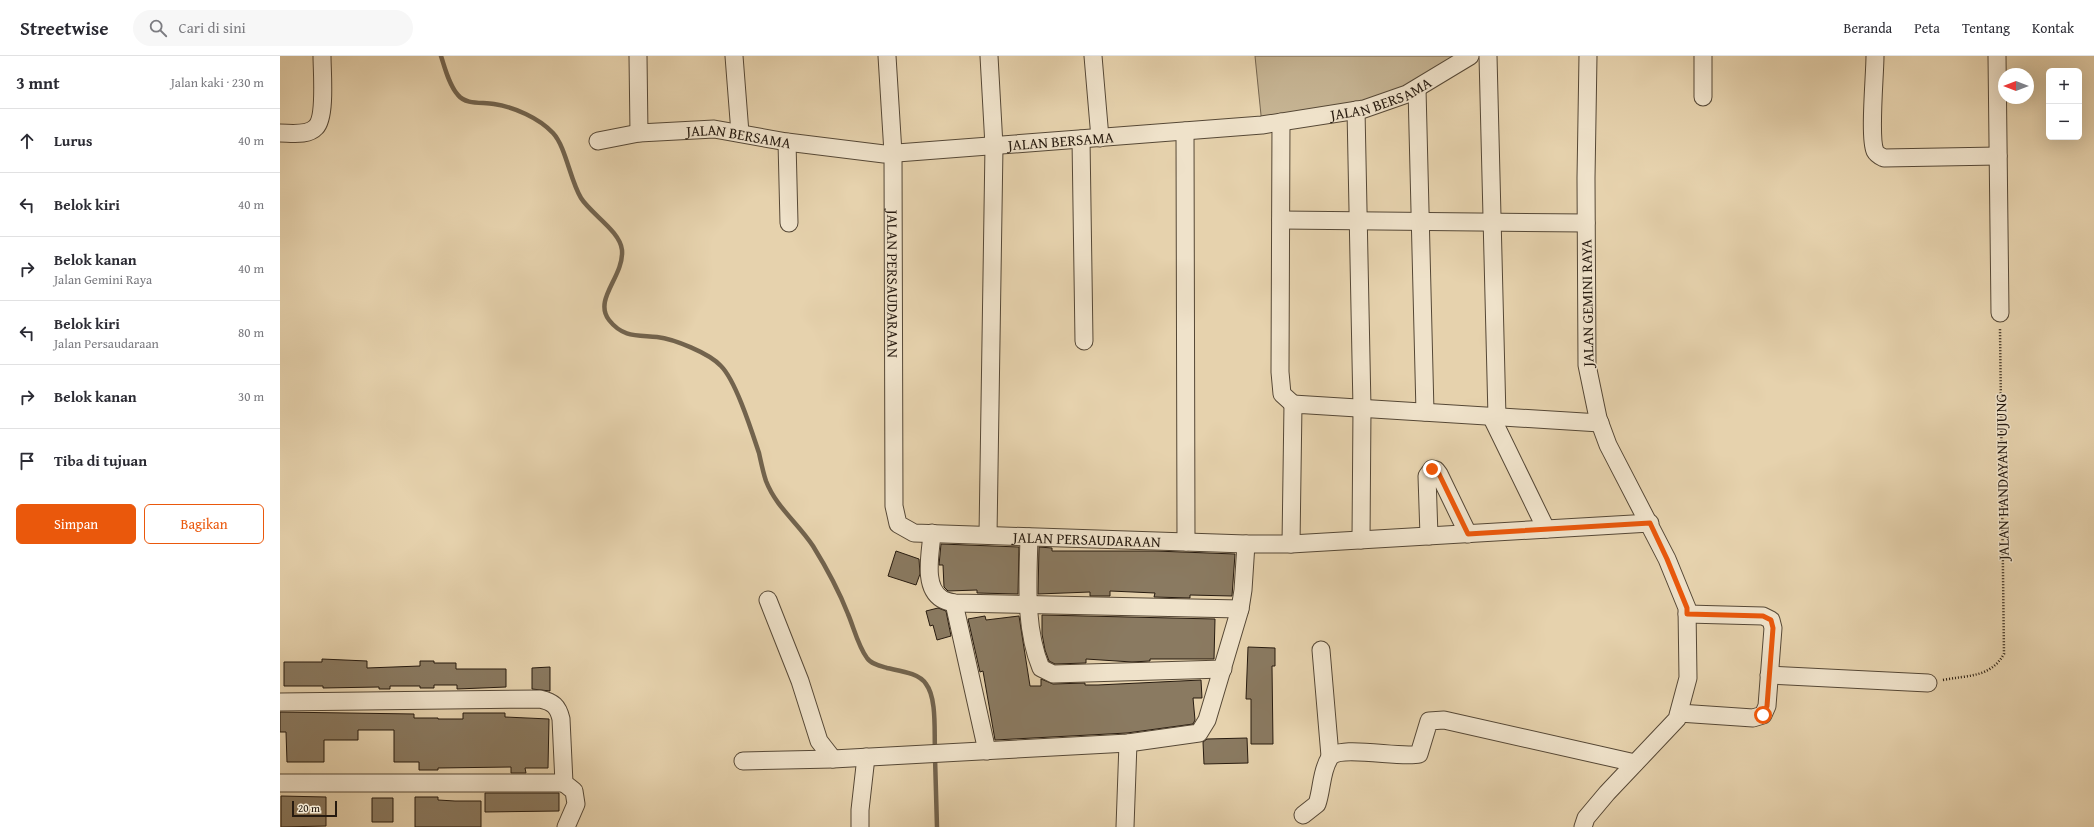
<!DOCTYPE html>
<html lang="id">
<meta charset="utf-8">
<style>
body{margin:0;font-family:"Gentium Book Plus",serif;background:#f7f7f7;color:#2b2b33}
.controls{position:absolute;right:12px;top:12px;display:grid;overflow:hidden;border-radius:6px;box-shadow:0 4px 16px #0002}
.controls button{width:36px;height:36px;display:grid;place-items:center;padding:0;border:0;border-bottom:1px solid #e1e1e2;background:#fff;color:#2b2b33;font:20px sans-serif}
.compass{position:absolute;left:1718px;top:12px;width:36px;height:36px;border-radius:50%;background:#fff;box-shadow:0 4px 16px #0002;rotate:270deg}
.scale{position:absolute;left:12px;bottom:10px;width:45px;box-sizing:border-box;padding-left:4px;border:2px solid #261a0f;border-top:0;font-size:11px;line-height:14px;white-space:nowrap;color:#261a0f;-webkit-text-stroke:3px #efe2ca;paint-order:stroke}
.stop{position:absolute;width:12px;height:12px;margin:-9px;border:3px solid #ea580c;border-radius:50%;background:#fff}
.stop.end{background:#ea580c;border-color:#fff;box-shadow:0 1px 4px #0008}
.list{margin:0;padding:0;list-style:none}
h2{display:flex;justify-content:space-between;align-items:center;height:52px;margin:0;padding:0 16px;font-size:17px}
h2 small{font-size:13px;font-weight:400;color:#7c7c81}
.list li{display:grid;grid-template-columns:26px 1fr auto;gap:12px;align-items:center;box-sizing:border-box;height:64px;padding:0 16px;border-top:1px solid #e1e1e2}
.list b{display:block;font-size:15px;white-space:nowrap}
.list p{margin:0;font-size:13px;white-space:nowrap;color:#7c7c81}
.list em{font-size:13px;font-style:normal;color:#7c7c81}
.actions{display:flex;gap:8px;padding:12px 16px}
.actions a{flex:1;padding:9px 0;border:1px solid #ea580c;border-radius:6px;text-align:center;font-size:14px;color:#ea580c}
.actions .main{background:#ea580c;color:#fff}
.icon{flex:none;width:22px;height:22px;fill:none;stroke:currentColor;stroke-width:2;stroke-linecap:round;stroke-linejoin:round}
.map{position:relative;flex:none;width:1814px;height:771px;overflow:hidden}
header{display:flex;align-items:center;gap:24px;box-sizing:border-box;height:56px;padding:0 20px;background:#fff;border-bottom:1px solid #e1e1e2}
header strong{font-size:19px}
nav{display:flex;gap:22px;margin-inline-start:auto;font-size:14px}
.search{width:280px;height:36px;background:#f7f7f7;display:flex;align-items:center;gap:10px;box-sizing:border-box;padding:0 14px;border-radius:22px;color:#7c7c81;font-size:15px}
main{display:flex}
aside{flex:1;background:#fff}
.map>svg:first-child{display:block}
</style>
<header>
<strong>Streetwise</strong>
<div class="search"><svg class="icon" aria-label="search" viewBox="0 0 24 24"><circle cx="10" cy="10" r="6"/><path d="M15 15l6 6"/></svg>Cari di sini</div>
<nav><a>Beranda</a><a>Peta</a><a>Tentang</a><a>Kontak</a></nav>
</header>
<main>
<aside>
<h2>3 mnt<small>Jalan kaki · 230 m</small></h2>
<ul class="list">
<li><svg class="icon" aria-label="ahead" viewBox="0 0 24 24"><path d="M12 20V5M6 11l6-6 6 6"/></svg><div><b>Lurus</b></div><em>40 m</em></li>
<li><svg class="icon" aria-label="left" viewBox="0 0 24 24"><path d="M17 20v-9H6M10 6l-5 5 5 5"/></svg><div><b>Belok kiri</b></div><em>40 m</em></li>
<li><svg class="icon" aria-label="right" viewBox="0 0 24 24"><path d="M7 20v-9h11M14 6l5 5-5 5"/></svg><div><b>Belok kanan</b><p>Jalan Gemini Raya</p></div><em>40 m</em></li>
<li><svg class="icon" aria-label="left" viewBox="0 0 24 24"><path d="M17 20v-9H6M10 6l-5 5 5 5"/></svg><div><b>Belok kiri</b><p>Jalan Persaudaraan</p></div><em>80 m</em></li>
<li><svg class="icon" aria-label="right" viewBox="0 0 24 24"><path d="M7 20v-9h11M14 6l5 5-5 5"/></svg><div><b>Belok kanan</b></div><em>30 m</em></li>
<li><svg class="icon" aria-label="arrive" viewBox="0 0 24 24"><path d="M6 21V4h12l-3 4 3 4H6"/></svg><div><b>Tiba di tujuan</b></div></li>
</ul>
<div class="actions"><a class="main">Simpan</a><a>Bagikan</a></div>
</aside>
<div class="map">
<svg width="1814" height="771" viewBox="0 0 1814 771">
<rect width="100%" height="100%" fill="#e6d2ad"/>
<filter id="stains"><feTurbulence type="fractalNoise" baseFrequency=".005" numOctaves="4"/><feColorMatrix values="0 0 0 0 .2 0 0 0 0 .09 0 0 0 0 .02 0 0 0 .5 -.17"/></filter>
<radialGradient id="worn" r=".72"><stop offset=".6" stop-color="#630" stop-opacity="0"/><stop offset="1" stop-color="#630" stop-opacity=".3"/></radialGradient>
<path fill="#c5b392" stroke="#766650" d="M975 0H1190L1127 38 982 69Z"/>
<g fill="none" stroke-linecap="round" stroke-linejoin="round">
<path stroke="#72634d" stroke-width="4.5" d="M161 0C165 12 169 29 178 39 186 49 202 46 214 48 234 51 259 62 273 77 286 91 290 124 301 142 311 158 340 175 342 194 344 221 313 243 329 264 343 282 358 279 377 281 394 283 429 297 441 310 456 325 472 376 479 397 481 406 483 416 486 425 496 451 518 467 533 490 546 511 559 535 568 558 574 572 578 590 587 602 591 608 600 610 607 612 620 615 639 617 646 628 657 642 654 676 655 693
M655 701 657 771"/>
</g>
<path fill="#8a7a61" stroke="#261a0f" d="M661 488 739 491 738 538 697 537V534L668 535 664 531 663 509H659Z
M759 491 772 492V495H875L955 498 952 540 910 539V542L874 541 875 537 830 535V540H810V536L758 538Z
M616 495 639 503 640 518 636 529 608 520Z
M658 552 666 555 671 580 657 584 653 569 650 570 646 555Z
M762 559 935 563 934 603H870V605L852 606 806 603V607L775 608 769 605 765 594 762 578Z
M705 560 706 564 739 560 750 630H761V623L773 628 805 627V629H818L921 624 922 642H913L915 664 913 668 847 677 715 684 703 615 700 616 688 563Z
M968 591 995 592V610H992L993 688H971V643H966Z
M42 603 87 605V612L140 610V605H154V607H176V613H226V631L177 633V629H154V632H140V630H110V633H99V631L43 632V630H4V606H42Z
M270 611V635L252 633V612Z
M0 656 134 658V662H158V663H183V657H225V661L269 663 268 712H245L246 717H231V711L158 712V714H139V706H114V674H78V684H44V706H7L6 676H0Z
M967 682 968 707 924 708 923 686 927 683Z
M205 737H279V755L205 756Z
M1 740 46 741V770L1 771Z
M135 741H158V744L175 745H201V771H135Z
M92 742H113V766H92Z"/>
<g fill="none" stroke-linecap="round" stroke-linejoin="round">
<defs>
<g id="minor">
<path d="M358 0 359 77"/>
<path d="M454 0 460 77"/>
<path id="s1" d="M607 0 613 97 614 450 618 468 634 477 966 488H1011L1370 467"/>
<path d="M813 0 820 82"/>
<path d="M1208 0 1217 361"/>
<path d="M1423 0V41"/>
<path d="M1595 0C1595 19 1589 81 1595 95 1597 99 1600 100 1604 102L1718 100"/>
<path d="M1717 0 1720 257"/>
<path d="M1137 33 1145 356"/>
<path d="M1076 54 1082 352 1081 484"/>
<path d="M1001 66 1000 316 1002 338 1013 348"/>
<path d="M905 75 906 486"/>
<path d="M0 77C11 77 28 80 36 71 46 61 42 15 42 0"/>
<path d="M801 83 804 285"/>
<path id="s2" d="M318 85 359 77 434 73 507 86 604 98 982 69 1084 53 1127 38 1190 0"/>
<path d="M507 86 509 167"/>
<path d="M1001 164 1306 167"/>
<path d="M1211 360 1266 473"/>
<path d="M652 477C651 496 642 531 662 543 665 545 670 546 674 547L960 553"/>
<path d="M708 479 714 90 709 0"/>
<path d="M1149 480 1147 420 1152 413 1156 414 1159 418 1188 478"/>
<path d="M749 481C748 524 744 571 761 612L773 618 943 613"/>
<path d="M1011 488 1013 348 1320 367"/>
<path d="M488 544 520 625 539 685 553 703"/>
<path d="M674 547 707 695"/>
<path d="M1041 594 1050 700"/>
<path d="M1489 619 1648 627"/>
<path d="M0 646 260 643C273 646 278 650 281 663L284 727 294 735 296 748 286 771"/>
<path d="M1399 657 1473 662 1483 659 1487 650 1493 572 1491 564 1483 560 1407 558"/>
<path d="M463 705 553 703 848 687 919 677 927 664 960 553 963 534 966 488"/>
<path d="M0 727H284"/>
<path d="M1023 759 1037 748C1042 734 1041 716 1049 703 1057 687 1120 703 1139 698L1149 665 1164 664 1355 707"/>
<path d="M580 771V754L586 701"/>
<path d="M845 771 848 687"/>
<path d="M1303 771 1306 762 1327 737 1397 663 1408 622 1407 552 1387 503 1328 389 1318 362 1307 309 1306 122 1308 0"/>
</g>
</defs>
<use href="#minor" stroke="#564836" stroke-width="19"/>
<path stroke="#261a0f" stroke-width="2.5" stroke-dasharray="1 2" stroke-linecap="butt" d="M1663 624C1688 619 1710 622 1724 598L1720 272"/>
<use href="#minor" stroke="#efe2ca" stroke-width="17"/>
</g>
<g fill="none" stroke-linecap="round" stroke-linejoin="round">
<path stroke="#ea580c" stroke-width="5" d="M1152 413 1156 414 1159 418 1188 478 1370 467 1387 503 1407 552V558L1483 560 1491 564 1493 572 1487 650 1483 659"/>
</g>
<g text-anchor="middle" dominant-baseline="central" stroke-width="3" stroke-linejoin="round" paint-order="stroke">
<g font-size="15" fill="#261a0f" stroke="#efe2ca">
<text stroke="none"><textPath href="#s2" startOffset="790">JALAN BERSAMA</textPath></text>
<text stroke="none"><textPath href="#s2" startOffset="142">JALAN BERSAMA</textPath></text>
<text stroke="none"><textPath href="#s2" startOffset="466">JALAN BERSAMA</textPath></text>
<text stroke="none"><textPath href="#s1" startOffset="228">JALAN PERSAUDARAAN</textPath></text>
<text transform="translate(1307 247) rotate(-91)">JALAN GEMINI RAYA</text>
<text transform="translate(1722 421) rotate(-91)">JALAN HANDAYANI UJUNG</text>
<text stroke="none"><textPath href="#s1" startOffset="660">JALAN PERSAUDARAAN</textPath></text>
</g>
</g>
<rect width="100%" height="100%" filter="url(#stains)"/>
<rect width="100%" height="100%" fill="url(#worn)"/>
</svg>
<div class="controls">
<button>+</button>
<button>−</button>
</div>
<svg class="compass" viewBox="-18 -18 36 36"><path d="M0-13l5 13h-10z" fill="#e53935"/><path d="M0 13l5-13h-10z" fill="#7c7c81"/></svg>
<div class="scale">20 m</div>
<div class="stop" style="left:1483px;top:659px"></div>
<div class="stop end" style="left:1152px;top:413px"></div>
</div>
</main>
